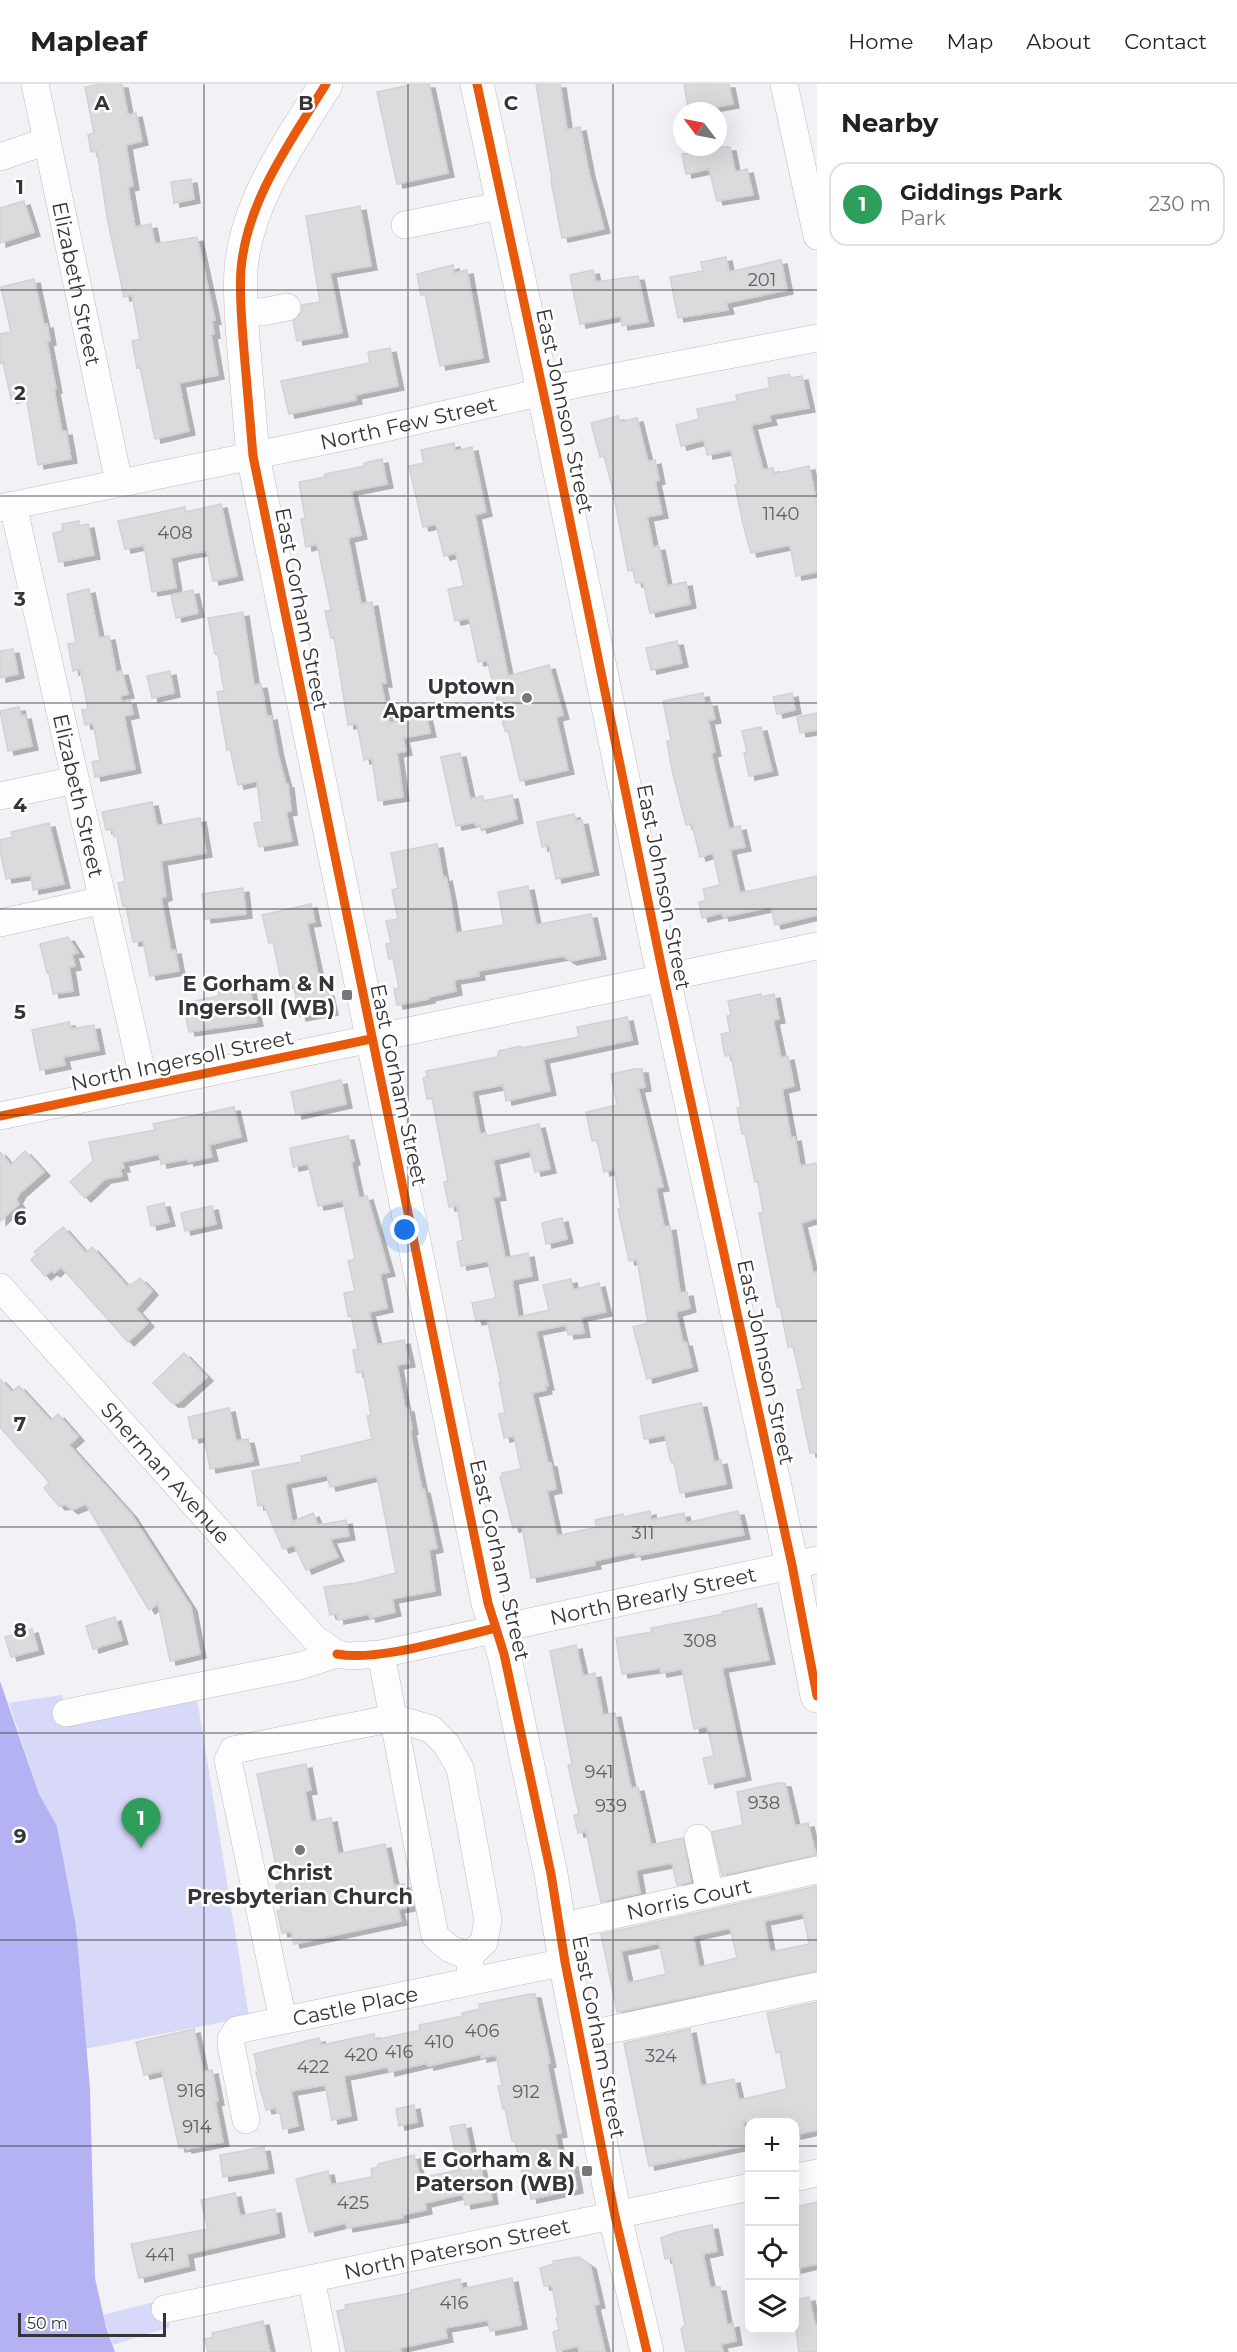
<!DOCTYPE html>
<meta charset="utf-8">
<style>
body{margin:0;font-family:Montserrat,sans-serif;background:#f6f6f6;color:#222}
.controls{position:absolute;right:18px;bottom:18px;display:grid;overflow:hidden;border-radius:12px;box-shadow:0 6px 24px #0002}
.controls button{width:54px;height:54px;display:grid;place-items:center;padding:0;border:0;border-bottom:2px solid #e0e0e0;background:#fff;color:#222;font:30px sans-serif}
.compass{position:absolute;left:673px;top:18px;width:54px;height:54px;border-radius:50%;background:#fff;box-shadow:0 6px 24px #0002;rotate:302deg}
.scale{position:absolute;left:18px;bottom:15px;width:148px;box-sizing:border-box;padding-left:6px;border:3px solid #353538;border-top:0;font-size:16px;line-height:21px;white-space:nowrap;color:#353538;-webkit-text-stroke:4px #fff;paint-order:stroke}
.you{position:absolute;left:405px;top:1146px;width:21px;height:21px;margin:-15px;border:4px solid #fff;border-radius:50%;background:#1a73e8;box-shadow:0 0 0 9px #1a73e833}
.badge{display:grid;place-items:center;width:39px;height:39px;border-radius:50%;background:#77777a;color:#fff;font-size:20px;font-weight:700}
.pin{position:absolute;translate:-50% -50px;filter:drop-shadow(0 2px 3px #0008)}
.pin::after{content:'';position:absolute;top:32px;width:21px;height:18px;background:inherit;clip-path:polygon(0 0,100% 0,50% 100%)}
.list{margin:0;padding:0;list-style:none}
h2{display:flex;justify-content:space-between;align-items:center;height:78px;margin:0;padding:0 24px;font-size:26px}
h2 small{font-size:20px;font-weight:400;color:#767676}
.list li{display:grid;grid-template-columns:39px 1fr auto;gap:18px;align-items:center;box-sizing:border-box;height:84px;margin:0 12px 12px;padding:0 12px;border:2px solid #e0e0e0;border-radius:18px}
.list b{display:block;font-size:22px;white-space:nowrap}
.list p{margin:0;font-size:20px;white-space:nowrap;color:#767676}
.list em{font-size:20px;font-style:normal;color:#767676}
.icon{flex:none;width:33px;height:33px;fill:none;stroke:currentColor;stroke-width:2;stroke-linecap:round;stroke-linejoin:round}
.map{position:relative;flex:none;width:817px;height:2268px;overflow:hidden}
header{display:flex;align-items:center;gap:36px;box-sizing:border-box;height:84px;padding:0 30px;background:#fff;border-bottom:2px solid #e0e0e0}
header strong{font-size:28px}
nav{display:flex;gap:33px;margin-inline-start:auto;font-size:21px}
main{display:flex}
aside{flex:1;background:#fff}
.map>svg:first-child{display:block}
</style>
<header>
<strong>Mapleaf</strong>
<nav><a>Home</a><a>Map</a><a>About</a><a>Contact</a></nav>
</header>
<main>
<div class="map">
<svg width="817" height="2268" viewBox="0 0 817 2268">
<defs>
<filter id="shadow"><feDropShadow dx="6" dy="4" stdDeviation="0" flood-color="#0004"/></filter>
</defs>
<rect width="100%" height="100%" fill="#f2f2f6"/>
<path fill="#d8d8f9" d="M195 1602 249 1933 85 1965 76 1842 57 1742 39 1710 9 1619 62 1611 66 1629Z
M161 2216 170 2243 113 2261 103 2231Z"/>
<path fill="#b4b2f2" d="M0 1597 39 1710 57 1742 76 1842 90 2005 95 2194 106 2243 115 2268H0Z"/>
<path fill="#dbdbde" stroke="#d2d2d4" stroke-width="1.5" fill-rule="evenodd" filter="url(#shadow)" d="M101 0H122L128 31 136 29 142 57 126 61 133 102 128 103 135 143 151 140 155 160 197 153 215 236 212 237 214 250 211 251 218 291 179 299 189 347 155 355 140 283 137 284 132 257 140 255 132 211 124 213 107 133 97 67 91 68 88 51 94 49 85 3Z
M414 0H429L448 89 397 100 377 8Z
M536 0H560L567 46 580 43 589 89 604 145 562 154 551 97 552 96Z
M684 0H729L733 20 694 27 693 24H688Z
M703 63H730L735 88 747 85 753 111 717 117 709 85 686 90 682 70 693 69 692 65Z
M191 95 194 115 174 119 171 98Z
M24 117 34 148 0 159V124Z
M360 122 371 182 330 189 342 249 297 257 293 237 302 228V221L320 218 306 132Z
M726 173 729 188 781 176 787 206 726 219 728 226 678 234 670 193 703 187 701 178Z
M453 181 454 189 467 186 483 274 440 282 425 210 421 211 417 190Z
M593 186 596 198 638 192 648 238 622 242 621 232 580 240 570 191Z
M34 195 44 241 47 240 50 257 47 258 56 305 54 306 62 348 66 347 71 375 38 381 26 312 11 315 3 278 0 279V250L11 248 1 203Z
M390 264 398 302 355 311 356 316 289 330 281 297 370 279 368 268Z
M789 290 790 294 802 292 809 324 769 331 771 337 751 341 763 386 773 384 774 390 809 382 817 420V488L796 492 790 461 751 469 743 440 735 401 738 400 731 366 707 371 704 356 681 362 676 341 699 335 697 325 737 317 736 311 770 304 768 294Z
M618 332 620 338 637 334 648 378 655 376 659 396 655 397 662 430 647 433 653 463 659 462 667 502 686 498 690 520 650 529 643 498 636 499 633 486 628 487 612 402 604 372 600 373 591 339Z
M454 359 455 367 472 363 486 428 475 431 508 592 549 581 563 631 556 633 568 686 520 697 508 646 505 647 487 576 478 578 469 534 455 537 448 505 464 502 456 469 444 472 436 440 423 443 409 382 424 379 421 366Z
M382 375 387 400 351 407 361 451 348 454 361 520 372 518 386 599H381L389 639 426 631 430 649 403 654 406 667 397 669 403 713 378 717 372 674 364 676 357 640 348 641 334 553 331 554 325 527 331 526 317 460 306 463 301 435 305 434 299 398 325 393V390L365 382 364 379Z
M221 420 237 492 213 497 207 467 188 470 171 474 176 504 152 508 144 461 125 465 118 437 185 423 186 428Z
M79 437V442L88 440 94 471 59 478 53 449 63 447 62 440Z
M89 505 99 554 109 552 116 588 122 587 128 610 120 612 122 618 130 616 133 630 124 632 135 685 95 693 92 678 100 676 93 639 85 641 82 626 88 625 80 585 73 587 68 560 76 559 67 510Z
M193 506 198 529 176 534 171 511Z
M243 528 254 601 261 600 267 633 271 632 278 670 286 700H288L291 727 286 728 292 757 259 763 254 739 262 738 257 697 238 701 230 665 227 666 217 608 224 607 218 570H215L208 534Z
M677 557 682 579 651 586 646 564Z
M13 565 18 590 0 594V567Z
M170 587 174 609 152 614 147 592Z
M703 609 705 619 711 618 715 635 708 636 715 668 711 669 729 745 740 742 745 763 730 766 740 809 817 792V831L775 841 771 823 723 833 722 829 702 834 699 818 706 816 703 805 720 801 713 769 700 773 692 740 686 741 672 686 667 657 671 656 663 617Z
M792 609 795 626 777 630 773 613Z
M19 623 21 632 25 631 32 662 8 667 0 627Z
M817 629V646L800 649 797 633Z
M761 643 772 687 749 692 744 669 747 668 742 647Z
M460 669 470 715 483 712 484 717 512 711 517 735 481 745 480 741 476 742 475 738 456 742 441 673Z
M152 718 157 742 200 734 206 769 161 777 166 812 161 814 171 867 175 866 179 887 150 892 143 857 133 858 126 821 123 822 118 799 125 798 117 752 114 753 112 745 106 746 102 728Z
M574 730 576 737 582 736 593 787 556 795 549 761 542 763 537 738Z
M49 739 64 800 33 806 31 791 6 795 0 767V756L13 753 11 748Z
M437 760 443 794 446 793 450 812 456 849 504 841 498 808 528 802 536 841 591 830 600 871 571 877 563 872 478 887 479 892 454 896 456 907 429 913V915L397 921 394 905 399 904 393 874 389 875 386 860 391 859 386 837 398 835 392 806 398 804 391 769Z
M243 804 246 830 205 835 202 810Z
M311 820 315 838 307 839 322 909 328 908 332 927 300 933 293 899 282 901 273 858 269 859 262 831Z
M68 853 78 869 72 870 75 882 69 883 73 907 53 910 49 888 47 889 40 860Z
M247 892 257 938 189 948 183 919 219 912 216 898Z
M761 910V913L774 910 779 935 773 936 781 974 788 972 794 1002 782 1005 791 1054 795 1053 800 1082 817 1079V1134L801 1139 813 1189 817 1188V1369H810L797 1306 803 1305 793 1263H788L780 1222 777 1223 759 1129 763 1128 758 1098H755L745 1050H742L737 1024 741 1023 731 971 725 972 721 950 730 948 727 932 731 931 728 917Z
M627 933 632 956 543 975 550 1007 506 1017 503 1001 472 1007 480 1050 486 1049 487 1052 539 1040 550 1085 535 1088 530 1067 493 1076 500 1112 493 1113 505 1174 528 1169 532 1192 512 1196 518 1233 549 1226 543 1201 571 1195 573 1206 599 1199 606 1228 581 1233 584 1249 568 1251 566 1241 536 1247 548 1302H545L546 1306 532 1309 548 1379H551L556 1405 547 1407 557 1452 597 1443 595 1436 623 1430V1433L650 1427 651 1436 684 1429 686 1439 738 1427 744 1451 636 1472 635 1468 594 1477 595 1481 531 1494 522 1442 513 1444 500 1393H502V1389L521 1385 514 1352 504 1354 499 1330 505 1329 499 1298H501L487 1235 476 1237 472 1219 496 1214 488 1177 461 1182 457 1158 463 1156 457 1122 449 1123 444 1098 448 1097 432 1014 427 1015 423 994 427 993 426 987 497 973 499 967 521 962V964L579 953 577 943Z
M69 938 71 945 94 941 99 966 63 973 65 981 40 986 32 946Z
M634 985H642L645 1003 638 1004 663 1103 656 1104 664 1143 670 1142 680 1209 687 1208 690 1224 676 1228 683 1259 686 1258 692 1283 647 1295 633 1243 648 1239 637 1175 629 1177 618 1125 621 1124 614 1085 604 1088 597 1056 592 1057 586 1028 617 1021 611 990Z
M341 996 346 1020 296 1031 291 1008Z
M234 1023 241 1053 209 1061 212 1073 188 1078 187 1075 161 1080 159 1070 122 1078 124 1084H120L122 1092 105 1095 85 1114 70 1098 93 1077 89 1058 155 1046 153 1040Z
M348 1052 354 1077 351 1078 359 1114 367 1112 389 1188 380 1190 387 1224 369 1228 377 1261 404 1256 409 1279 397 1281 405 1324H408L412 1346 410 1347 422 1406 424 1405 437 1464 429 1466 435 1507 392 1515 395 1528 370 1534 369 1530 338 1536 337 1530 330 1531 324 1503 356 1499 396 1489 377 1392 330 1403 327 1391 285 1400 292 1438 313 1429 318 1441 346 1436 349 1452 330 1455 338 1473 306 1486 294 1461 283 1465 264 1421 258 1422 252 1387 302 1378 301 1372 372 1355 367 1332 371 1331 363 1287 357 1289 353 1266 358 1265 351 1231 348 1232 344 1209 355 1207 348 1177 355 1175 343 1117 318 1122 308 1080 293 1083 290 1064Z
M25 1067 44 1088 20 1109 16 1116 19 1120 0 1137V1068L11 1081Z
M164 1119 169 1138 151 1142 147 1123Z
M212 1122 216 1140 185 1147 181 1129Z
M562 1134 567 1155 546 1160 542 1139Z
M63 1143 86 1169 92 1163 127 1202 130 1200 131 1201 140 1194 152 1207 136 1225 148 1239 128 1258 61 1183 54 1189 52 1186 45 1192 31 1176 37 1170 34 1168Z
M184 1269 207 1293 178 1319H172L153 1299Z
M0 1295 12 1308 19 1302 51 1337 58 1330 78 1353 69 1361 131 1430 191 1523 200 1570 170 1577 158 1520 149 1526 86 1420 72 1426 66 1421 59 1422 44 1404 49 1399 47 1396 0 1343Z
M701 1319 714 1378 721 1376 726 1400 680 1409 674 1379H672L670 1375 665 1351 644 1355 640 1332Z
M229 1324 236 1357 248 1355 253 1377 210 1385 204 1353 193 1355 188 1333Z
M756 1520 769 1576 722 1584 745 1692 709 1700 703 1674 714 1672 707 1642 694 1645 682 1585 661 1589 660 1584 622 1590 616 1554 652 1548 651 1544 723 1530 722 1528Z
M115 1533 122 1556 93 1565 86 1542Z
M32 1545 38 1566 11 1573 5 1553Z
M576 1561 583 1592 595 1589 603 1631 615 1629 631 1704 638 1703 651 1761 683 1754 691 1798 677 1801 672 1779 636 1786 640 1809 601 1818 586 1747 578 1749 574 1731 579 1730 568 1681 572 1680 550 1567Z
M306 1680 311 1706 305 1707 311 1738 331 1734 338 1770 385 1760 394 1802 404 1800 409 1823 398 1825 401 1837 294 1860 291 1847 282 1849 277 1827 281 1826 276 1801H280L257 1690Z
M778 1699H785L795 1742 808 1739 816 1771 722 1791 712 1748 743 1741 737 1708Z
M817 1802V1887L617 1928 601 1850ZM803 1829 809 1860 770 1868 764 1837ZM730 1844 737 1874 699 1883 693 1852ZM659 1859 666 1890 628 1899 621 1867Z
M530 1910H535L550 1979 547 1980 561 2049 555 2050 562 2081 572 2079 577 2105 531 2115 529 2105 526 2106 515 2057H512L505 2024 503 2025 498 2002 502 2001 496 1971 481 1974V1970L428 1982 427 1979 389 1988 388 1983 344 1992 351 2032 332 2036 325 2001 291 2007 298 2042 283 2045 280 2028 277 2029 276 2024 266 2026 256 1988 258 1987 254 1970 319 1954 321 1961 374 1950 375 1956 420 1946 419 1941 463 1932 462 1929 480 1925 479 1920Z
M817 1918V2046L795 2051V2038H743L748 2061 649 2082 624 1959 690 1945 701 2002 734 1995 739 2016 787 2005 780 1968 776 1969 767 1929Z
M194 1945 203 1988 212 1986 218 2017 215 2018 223 2058 186 2065V2063L179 2064 162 1987 144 1991 136 1958Z
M414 2021 417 2038 399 2042 396 2025Z
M465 2040 474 2084 480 2082 484 2099 489 2098 492 2116 465 2121 463 2110 425 2119 426 2126 402 2131 403 2134 347 2144 346 2139 309 2148 296 2095 328 2087 331 2101 372 2093 371 2085 378 2083V2080L414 2071 420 2094 459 2086 450 2043Z
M264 2063 268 2085 223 2093 220 2071Z
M235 2109 240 2132 275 2125 279 2149 187 2170 189 2182 139 2194 131 2160 208 2145 201 2116Z
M817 2118V2180L795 2185V2123Z
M712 2141 717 2167 703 2170 710 2203H720L727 2241 733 2239 736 2257 721 2260 723 2268H686L681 2245 685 2241 672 2174 665 2175 661 2154 677 2148Z
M579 2173 590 2181 599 2220 594 2221 605 2268H579L578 2262 557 2267 553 2248 559 2246 556 2234 558 2233 552 2202H544L540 2184 554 2180 553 2177Z
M512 2194 521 2241 490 2247 488 2236 445 2244 447 2254 400 2264 401 2268H346L337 2227 346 2225 345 2221 412 2209 411 2206 460 2195 462 2205Z
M809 2213 815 2241H817V2268H799L795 2240V2216Z
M263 2237 270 2268H208L205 2255 213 2253 212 2249Z"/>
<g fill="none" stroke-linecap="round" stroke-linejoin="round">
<defs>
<g id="minor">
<path id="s1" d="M35 0 119 399"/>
<path d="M784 0 817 152"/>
<path d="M0 73 47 57"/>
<path d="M405 141 503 121"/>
<path d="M240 227 263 228 287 223"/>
<path id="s2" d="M13 421 145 1002"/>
<path id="s3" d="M0 424 363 349 577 300 817 254"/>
<path d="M0 712 75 696"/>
<path d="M0 839 103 816"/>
<path d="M0 1032 817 862"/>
<path id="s4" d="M0 1203 315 1555 337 1570"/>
<path d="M381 1570 435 1852 450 1865 469 1872"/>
<path id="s5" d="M66 1629 300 1582 337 1570 350 1572 381 1570 817 1476"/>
<path d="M698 1754 710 1810"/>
<path id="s6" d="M560 1843 817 1786"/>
<path d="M283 1936 228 1676 233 1666 394 1634 431 1645 446 1660 460 1684 488 1836 484 1858 469 1872 472 1897"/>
<path d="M581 1952 817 1902"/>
<path id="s7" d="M246 2036 231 1961V1955L237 1946 565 1878"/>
<path d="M794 2094 817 2089"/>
<path d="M311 2195 326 2268"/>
<path id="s8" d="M165 2225 750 2103"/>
</g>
<path id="major" d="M326 0C291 57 247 116 241 185 239 213 242 240 244 267 247 302 250 337 253 372L488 1519 504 1570 551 1790 565 1878 615 2132 647 2268
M477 0 549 335 664 895 792 1481 817 1612"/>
</defs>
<use href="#minor" stroke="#bdbdc0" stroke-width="28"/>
<use href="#major" stroke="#bdbdc0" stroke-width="34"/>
<use href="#minor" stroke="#fdfdfe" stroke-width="27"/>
<use href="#major" stroke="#fdfdfe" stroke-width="33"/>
<defs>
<path id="cycleway" d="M326 0C291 57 247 116 241 185 239 213 242 240 244 267 247 302 250 337 253 372L488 1519 504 1570 551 1790 565 1878 615 2132 647 2268
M477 0 549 335 664 895 792 1481 817 1612
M0 1032 371 955
M337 1570C379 1578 452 1554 496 1544"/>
</defs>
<use href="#cycleway" stroke="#fff" stroke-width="13"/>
<use href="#cycleway" stroke="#e8590c" stroke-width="9"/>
</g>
<path fill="none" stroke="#353538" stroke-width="1.5" stroke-opacity="0.55" d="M204 0V2268M408 0V2268M613 0V2268M0 206H817M0 412H817M0 619H817M0 825H817M0 1031H817M0 1237H817M0 1443H817M0 1649H817M0 1856H817M0 2062H750M794 2062H817"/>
<g fill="#77777a" stroke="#fff" stroke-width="2">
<circle cx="527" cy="614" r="6"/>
<rect x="341" y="905" width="12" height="12" rx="3"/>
<circle cx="300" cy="1766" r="6"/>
<rect x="581" y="2081" width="12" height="12" rx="3"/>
</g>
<g text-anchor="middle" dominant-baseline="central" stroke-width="5" stroke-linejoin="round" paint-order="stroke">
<g font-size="18" fill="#606063">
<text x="762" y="196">201</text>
<text x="781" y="430">1140</text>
<text x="175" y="449">408</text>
<text x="643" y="1449">311</text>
<text x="700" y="1557">308</text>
<text x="599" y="1688">941</text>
<text x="764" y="1719">938</text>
<text x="611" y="1722">939</text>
<text x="482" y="1947">406</text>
<text x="439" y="1958">410</text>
<text x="399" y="1968">416</text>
<text x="361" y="1971">420</text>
<text x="661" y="1972">324</text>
<text x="313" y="1983">422</text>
<text x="191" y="2007">916</text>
<text x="526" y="2008">912</text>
<text x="197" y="2043">914</text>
<text x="353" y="2119">425</text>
<text x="160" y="2171">441</text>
<text x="454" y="2219">416</text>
</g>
<g font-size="21" fill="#353538" stroke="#fff">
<text stroke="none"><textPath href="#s1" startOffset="204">Elizabeth Street</textPath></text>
<text transform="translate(565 327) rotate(78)">East Johnson Street</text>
<text stroke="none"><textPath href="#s3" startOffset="417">North Few Street</textPath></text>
<text transform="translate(302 525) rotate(79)">East Gorham Street</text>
<text stroke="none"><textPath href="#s2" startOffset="298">Elizabeth Street</textPath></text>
<text transform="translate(664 803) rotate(79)">East Johnson Street</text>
<text transform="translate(182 976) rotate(-12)">North Ingersoll Street</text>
<text transform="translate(399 1001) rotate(78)">East Gorham Street</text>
<text transform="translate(766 1278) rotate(78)">East Johnson Street</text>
<text stroke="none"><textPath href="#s4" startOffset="249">Sherman Avenue</textPath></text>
<text transform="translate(500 1476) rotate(77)">East Gorham Street</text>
<text stroke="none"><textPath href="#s5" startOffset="600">North Brearly Street</textPath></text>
<text stroke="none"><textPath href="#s6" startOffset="132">Norris Court</textPath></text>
<text stroke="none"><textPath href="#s7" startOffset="214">Castle Place</textPath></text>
<text transform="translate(599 1953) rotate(79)">East Gorham Street</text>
<text stroke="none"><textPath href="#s8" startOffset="298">North Paterson Street</textPath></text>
</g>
<g font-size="21" font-weight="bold" fill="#353538" stroke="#fff" text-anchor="end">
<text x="515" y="602">Uptown<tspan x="515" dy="24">Apartments</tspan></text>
<text x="335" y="899">E Gorham &amp; N<tspan x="335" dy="24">Ingersoll (WB)</tspan></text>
<text x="300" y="1788" text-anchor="middle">Christ<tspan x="300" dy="24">Presbyterian Church</tspan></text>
<text x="575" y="2075">E Gorham &amp; N<tspan x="575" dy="24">Paterson (WB)</tspan></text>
</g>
</g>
<g font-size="20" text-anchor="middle" font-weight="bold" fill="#353538" stroke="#fff" stroke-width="5" stroke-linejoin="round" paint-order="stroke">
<text x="102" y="26">A</text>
<text x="306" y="26">B</text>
<text x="511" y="26">C</text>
<text x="20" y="110">1</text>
<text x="20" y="316">2</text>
<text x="20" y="522">3</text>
<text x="20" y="728">4</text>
<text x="20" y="935">5</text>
<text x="20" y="1141">6</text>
<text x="20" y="1347">7</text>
<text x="20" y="1553">8</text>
<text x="20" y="1759">9</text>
</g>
</svg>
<div class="controls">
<button>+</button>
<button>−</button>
<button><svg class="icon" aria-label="locate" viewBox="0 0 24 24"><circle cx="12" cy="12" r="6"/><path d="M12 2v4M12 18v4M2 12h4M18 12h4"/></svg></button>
<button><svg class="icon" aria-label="layers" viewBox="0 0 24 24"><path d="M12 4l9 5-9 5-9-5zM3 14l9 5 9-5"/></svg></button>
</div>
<svg class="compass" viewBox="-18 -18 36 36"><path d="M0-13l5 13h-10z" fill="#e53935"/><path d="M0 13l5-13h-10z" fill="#767676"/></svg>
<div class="scale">50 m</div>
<div class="you"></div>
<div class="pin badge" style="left:141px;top:1764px;background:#2e9e5b">1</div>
</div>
<aside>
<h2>Nearby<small></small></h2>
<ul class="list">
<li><span class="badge" style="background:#2e9e5b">1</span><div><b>Giddings Park</b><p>Park</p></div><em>230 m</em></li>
</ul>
</aside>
</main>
